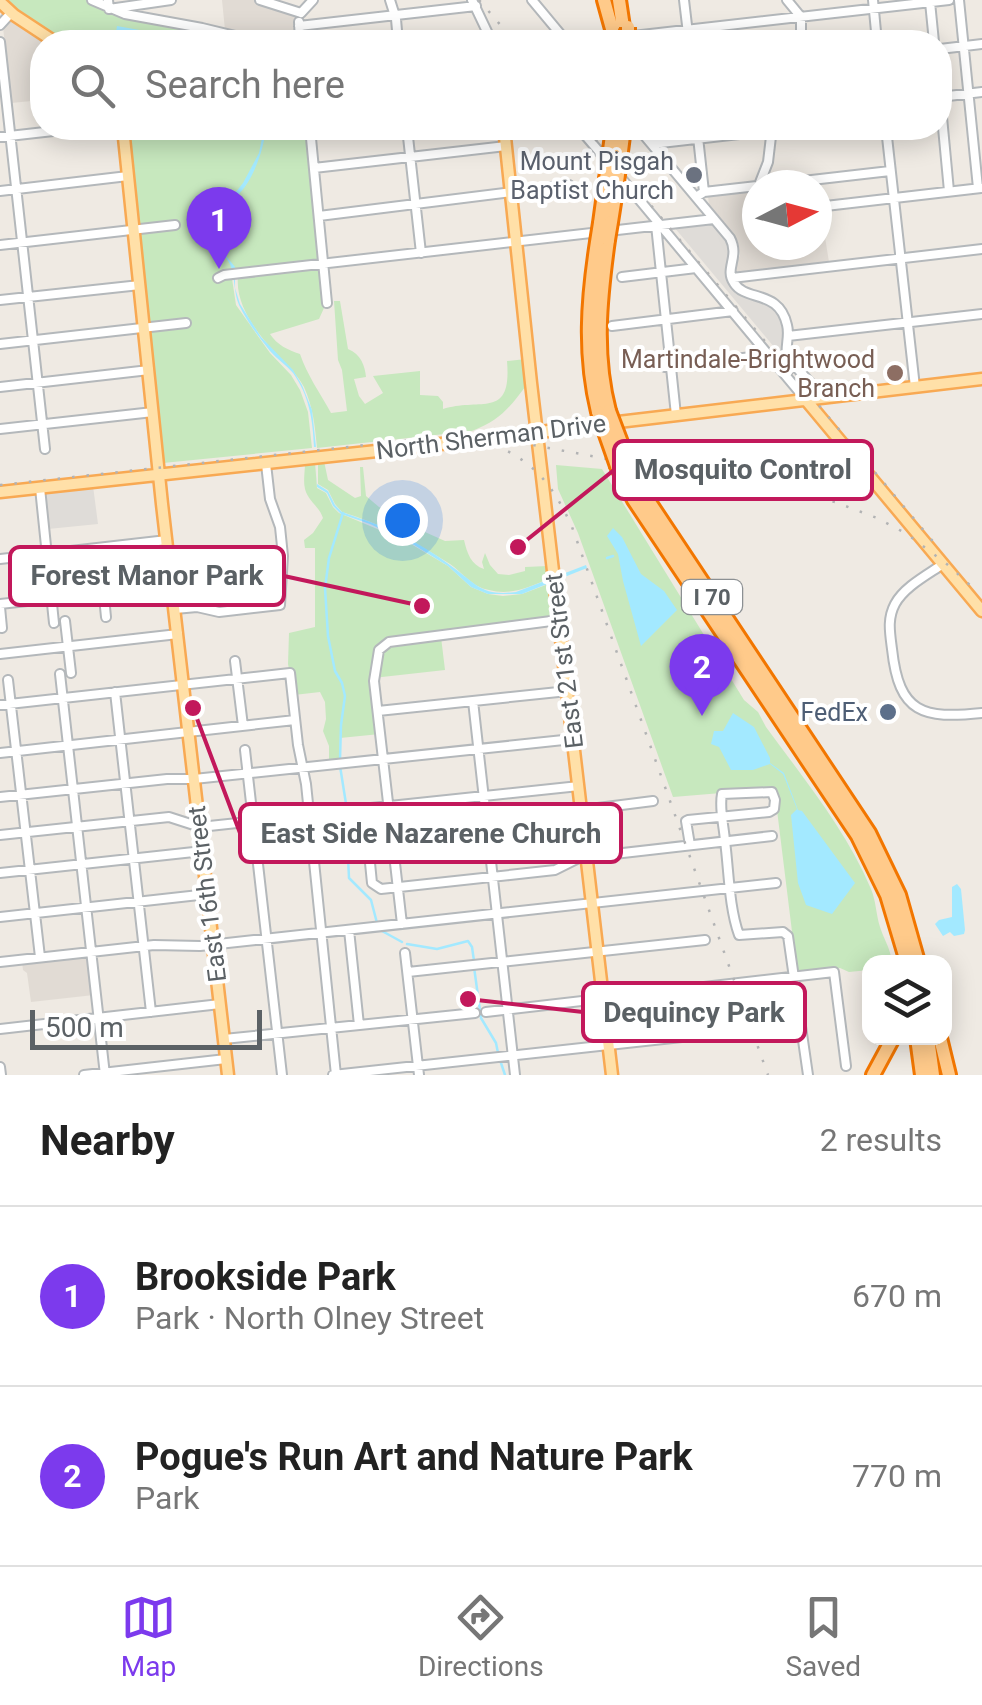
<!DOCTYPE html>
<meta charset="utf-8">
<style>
body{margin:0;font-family:Roboto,sans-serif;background:#f2f2f2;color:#222}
.controls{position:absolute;right:30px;bottom:30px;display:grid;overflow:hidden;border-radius:20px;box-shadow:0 5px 25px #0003}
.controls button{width:90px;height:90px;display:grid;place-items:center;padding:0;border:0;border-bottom:2px solid #e0e0e0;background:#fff;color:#222;font:50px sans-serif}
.compass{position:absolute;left:742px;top:170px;width:90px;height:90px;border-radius:50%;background:#fff;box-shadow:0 5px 25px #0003;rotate:84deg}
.scale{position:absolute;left:30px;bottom:25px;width:232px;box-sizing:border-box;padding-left:10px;border:5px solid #5b6165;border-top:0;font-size:28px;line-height:35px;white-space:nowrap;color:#5b6165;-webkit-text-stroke:8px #fff;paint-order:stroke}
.you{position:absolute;left:402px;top:520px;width:35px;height:35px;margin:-25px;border:8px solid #fff;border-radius:50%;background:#1a73e8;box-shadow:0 0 0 15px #1a73e833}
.badge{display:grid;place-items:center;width:65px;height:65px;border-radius:50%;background:#7c3aed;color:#fff;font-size:32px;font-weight:700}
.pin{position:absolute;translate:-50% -82px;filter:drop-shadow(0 2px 5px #0008)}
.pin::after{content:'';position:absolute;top:52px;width:35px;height:30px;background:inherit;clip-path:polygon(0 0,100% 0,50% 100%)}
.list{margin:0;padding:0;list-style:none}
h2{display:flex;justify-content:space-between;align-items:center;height:130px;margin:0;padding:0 40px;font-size:42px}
h2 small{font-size:32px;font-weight:400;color:#767676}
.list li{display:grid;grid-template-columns:65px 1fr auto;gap:30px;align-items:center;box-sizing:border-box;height:180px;padding:0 40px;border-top:2px solid #e0e0e0}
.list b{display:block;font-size:38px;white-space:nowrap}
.list p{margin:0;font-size:32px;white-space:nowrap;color:#767676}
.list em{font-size:32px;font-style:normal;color:#767676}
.icon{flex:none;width:55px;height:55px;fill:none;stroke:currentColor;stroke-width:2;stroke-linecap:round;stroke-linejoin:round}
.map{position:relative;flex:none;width:982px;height:1075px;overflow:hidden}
.search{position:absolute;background:#fff;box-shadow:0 5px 25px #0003;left:30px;right:30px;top:30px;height:110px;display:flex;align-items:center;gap:25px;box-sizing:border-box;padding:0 35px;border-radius:40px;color:#767676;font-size:38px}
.sheet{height:490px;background:#fff}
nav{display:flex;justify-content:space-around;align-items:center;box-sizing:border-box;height:140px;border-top:2px solid #e0e0e0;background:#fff;font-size:28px;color:#767676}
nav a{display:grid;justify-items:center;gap:5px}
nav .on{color:#7c3aed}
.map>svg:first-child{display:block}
</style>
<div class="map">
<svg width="982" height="1075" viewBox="0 0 982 1075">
<rect width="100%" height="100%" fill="#efeae3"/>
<path fill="#dfdcd8" d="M713 223 731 248 726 270 729 280 775 307 785 325 784 359 674 227Z
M93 486 98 524 48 529 44 492Z"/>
<path fill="#e1dbd4" d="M222 0H255L298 14 296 21 298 42H274L225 30Z
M13 18 49 42H42V100L11 103 3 27Z
M752 190 757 197V245H817V238L825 237 829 262 737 273 736 265 740 255 737 242 709 205 708 196Z
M90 955 94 995 31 1002 27 973 23 970 22 962Z"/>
<path fill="#c7e8be" d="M2 0H87L101 8 252 42H61L17 13Z
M126 128H307L320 260 231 272 236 305 270 353 291 375 300 390 308 412 312 448 163 463Z
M321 267 324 308 319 319 270 334C277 345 288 350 300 354 307 375 320 393 331 413L347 411 342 370 338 360 334 301H340L348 349C361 354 365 366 366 377L354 379 359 396 365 404 383 393 373 376 420 371V395L438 396 443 402V409C481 397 512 420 507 361L526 359 528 383C510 407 501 420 472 431L317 448C315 426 313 407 304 387 296 372 285 364 274 352 256 331 235 305 238 276Z
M324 461 328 480 355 498 361 496 360 467H363L366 496 379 507 391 512 416 528 445 541 464 540C467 553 471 565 484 569L482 562 485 553 490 565 498 574 509 575 525 571V567L548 566 550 578C530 587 511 596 489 590 472 587 463 573 450 564 416 542 381 524 342 512L335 504 328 490 318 484V462Z
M315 462 317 488 326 493 333 507 339 513 406 541 448 566 471 587 488 594 503 596 522 594 551 583 555 618 441 637 445 670 373 678 380 734 340 738V733L339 761H329V746L323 731 326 719 325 702 320 692 294 695 288 664 289 633 315 627V548H305L304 540 313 533 323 518C319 506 308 501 305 489 303 481 305 471 305 463Z
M556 465 602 469 744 700 758 712 766 727C804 779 846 830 871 889 876 901 876 914 880 927 884 940 890 947 892 962H870L869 970 849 972 840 968 797 972 776 802 771 789 673 797 578 533 558 489Z
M790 980 795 983 796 1003 752 1009 744 985Z"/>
<path fill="#a3e9ff" d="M117 26 207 42H118L115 38Z
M264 128H266C264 149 253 182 236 197 231 200 226 202 221 205L217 218 215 238 218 246 235 267V288L240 304 261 337 293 370 302 385 312 410 316 447H314C313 420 309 395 293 373 286 365 277 359 270 351 259 337 247 322 239 305 234 293 235 279 231 267 228 258 222 255 217 248 208 235 214 217 219 203L232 197 243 183 259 153Z
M316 465 317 484 328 491 335 505 342 512C364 520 387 527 408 538 423 547 440 557 454 568 478 586 483 596 516 592L586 565 587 568 522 594H488L471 587 448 566 414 545 370 524 341 514 333 506 327 493 317 487Z
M613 528 622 537 641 574 664 591 677 610 641 646 623 581 618 554 607 536Z
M733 713 754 727 770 758V763L784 773 798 810 802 811 855 883 832 914 806 905 798 883 791 815 797 809 783 774 770 764 753 770H731L719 747 711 744 714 731H723Z
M957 884 961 889 965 930 964 934 954 936 950 932 943 936 935 924 939 920 952 917V887Z"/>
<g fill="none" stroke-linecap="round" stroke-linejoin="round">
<path stroke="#a3e9ff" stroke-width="2.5" d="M607 558 613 556
M340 760 341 725 345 696 342 683 335 671 328 636 325 588 329 558 343 513
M340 766 347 810 356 843 348 857 349 878 371 900 377 923
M382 931 402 942
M407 944 437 949 468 941 472 947 474 961
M474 967 481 1018 496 1043 498 1053
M500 1060 505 1075"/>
<defs>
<path id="minor" d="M92 0 125 14 202 28 260 42
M108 0 109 9 171 0
M260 0 301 13
M390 0 396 19 398 42
M472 0 492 42
M532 0 567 42
M684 0 689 42
M787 0 801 17V42
M873 0 877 42
M959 0 978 188
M930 2 934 42
M301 13 313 0
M299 22 300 42
M0 25 11 13
M299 26 476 6
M0 42 45 449
M580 42 949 0
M940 49 982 44
M940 96 949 191
M940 97 982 92
M310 128 327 303
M407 128 421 253
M579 128 608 162
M638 128 730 238C740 257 724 269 734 283 746 302 779 289 787 325 790 336 785 346 787 357L823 397
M886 128 915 387
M0 137 80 128
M652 144 793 128
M314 168 506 146
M617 173 806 400
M759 185 768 162 772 128
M768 185 890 171
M0 191 128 176
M704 192 757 186
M696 197 704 192 697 128
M817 207 981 188
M319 216 569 185
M656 225 676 415
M0 245 175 225
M622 277 696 268
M218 278 224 275 714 219
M732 278 982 249
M0 300 140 285
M612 326 733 311
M788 336 982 314
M0 344 186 323
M665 367 769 355
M0 387 149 370
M0 429 153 412
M40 488 54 623
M99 548 106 617
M0 559 167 540
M943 564C927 575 904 587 895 604 887 619 890 633 892 649 899 714 923 719 982 713
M179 571 283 556
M0 604 172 585
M0 607 2 628
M175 609 197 607 219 612 280 605 283 556 280 527 270 499 266 464
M65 621 71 673
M0 654 178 634
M235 661 243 726
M60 674 105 1075
M8 680 40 957
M115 692 151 1012
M473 701 515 1075
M0 705 290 673 298 745 306 784 336 1075
M378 711 568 691
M245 750 282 1075
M0 753 295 720
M0 797 167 779H194L573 739
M352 810 579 786
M582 810 653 801
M392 829 367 833 372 883 381 889 555 870 579 858 772 836
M0 835 169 817 200 827 340 812
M690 845 686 821 688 820 769 812 774 809 775 800 772 792 722 794C719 809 724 826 725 841 729 872 729 907 739 935L783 932 788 936 808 1075
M394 850 584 830
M0 873 203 851
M0 917 208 894
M402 924 374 681 379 650 389 642 559 620
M349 930 359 1025
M405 953 419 1075
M0 962 154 945 200 946 776 883
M408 972 705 940
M486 1012 834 972 846 1066
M0 1029 220 1004
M224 1039 475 1013
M0 1067 1 1075
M84 1075 226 1059
M333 1075 737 1031"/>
<path id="major" d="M0 2 14 15 55 42
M123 128 162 504 228 1075
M504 128 531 383 612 1075
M806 400 982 611
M0 492 496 438 593 425 982 379"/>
<path id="highway" d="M604 0 612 29
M619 0 623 27
M611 222 616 190
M600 223 606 179
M608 240C600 298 594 354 609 411
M597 242C588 300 584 354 598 412
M617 466 634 500 858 836 887 895 907 962
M631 469 649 502 869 833 899 895 918 962
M917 1038 922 1075
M928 1038 933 1075
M940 1038 949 1075
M873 1075 893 1038"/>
</defs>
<use href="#minor" stroke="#b4b8bb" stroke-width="12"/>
<use href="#major" stroke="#f8a953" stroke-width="15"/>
<use href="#highway" stroke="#f27600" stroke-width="18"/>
<use href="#minor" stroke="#fff" stroke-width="8"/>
<use href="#major" stroke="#ffe0a8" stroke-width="10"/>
<use href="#highway" stroke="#ffca8a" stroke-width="12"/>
<path stroke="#b2b3b4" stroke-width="2.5" stroke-dasharray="2.5 12" stroke-linecap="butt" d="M479 0 515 42
M586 128 936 545
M495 445C536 463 554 487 572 527L768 1075
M0 485 439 437 496 438 835 502 877 518 907 534 948 565 971 586"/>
<defs>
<path id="highway-bridge" d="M628 27V42
M612 29 613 42
M606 179 613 128
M616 190 624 128
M608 240 611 222
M597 242 600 223
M609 411 631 469
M598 412 617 466"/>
</defs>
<use href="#highway-bridge" stroke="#f27600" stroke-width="18" stroke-linecap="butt"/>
<use href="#highway-bridge" stroke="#ffca8a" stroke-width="12"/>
</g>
<circle fill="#6b7280" stroke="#fff" stroke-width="4" cx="694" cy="175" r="10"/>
<circle fill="#8d6e63" stroke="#fff" stroke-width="4" cx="895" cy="373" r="10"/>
<circle fill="#5c6f8a" stroke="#fff" stroke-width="4" cx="888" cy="712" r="10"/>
<g text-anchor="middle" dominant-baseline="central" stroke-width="8" stroke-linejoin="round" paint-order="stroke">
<rect fill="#fff" stroke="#8c9093" stroke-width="2.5" x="682" y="580" width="60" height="34" rx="8"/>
<g font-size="22" font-weight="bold" fill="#5b6165">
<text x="712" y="597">I 70</text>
</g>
<g font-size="25" fill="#5b616d" stroke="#fff" text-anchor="end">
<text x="674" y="161">Mount Pisgah<tspan x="674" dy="29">Baptist Church</tspan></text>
</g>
<g font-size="25" fill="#785e54" stroke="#fff" text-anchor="end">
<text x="875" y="359">Martindale-Brightwood<tspan x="875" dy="29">Branch</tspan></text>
</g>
<g font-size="25" fill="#5b6165" stroke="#fff">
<text transform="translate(491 437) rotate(-7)">North Sherman Drive</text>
<text transform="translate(564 661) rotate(-97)">East 21st Street</text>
<text transform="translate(207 894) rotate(-97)">East 16th Street</text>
</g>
<g font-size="25" fill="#4e5e75" stroke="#fff" text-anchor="end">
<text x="868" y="712">FedEx</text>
</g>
</g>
<path fill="none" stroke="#c2185b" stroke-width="4" d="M518 547L614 470M422 606L284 576M193 708L240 833M468 999L583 1012"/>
<g fill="#c2185b" stroke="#fff" stroke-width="4">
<circle cx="518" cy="547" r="10"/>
<circle cx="422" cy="606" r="10"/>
<circle cx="193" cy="708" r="10"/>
<circle cx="468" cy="999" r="10"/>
</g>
<g fill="#fff" stroke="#c2185b" stroke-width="4">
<rect x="614" y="441" width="258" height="58" rx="10"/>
<rect x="10" y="547" width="274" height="58" rx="10"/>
<rect x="240" y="804" width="381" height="58" rx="10"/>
<rect x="583" y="983" width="222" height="58" rx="10"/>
</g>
<g font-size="28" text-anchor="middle" font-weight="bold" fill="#5b6165">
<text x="743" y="479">Mosquito Control</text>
<text x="147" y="585">Forest Manor Park</text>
<text x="431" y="843">East Side Nazarene Church</text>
<text x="694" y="1022">Dequincy Park</text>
</g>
</svg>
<div class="controls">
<button><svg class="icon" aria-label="layers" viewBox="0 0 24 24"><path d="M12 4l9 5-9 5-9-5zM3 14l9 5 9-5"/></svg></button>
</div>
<svg class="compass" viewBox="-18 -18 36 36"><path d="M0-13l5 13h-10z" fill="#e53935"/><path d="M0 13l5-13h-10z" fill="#767676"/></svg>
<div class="scale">500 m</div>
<div class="you"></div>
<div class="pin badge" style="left:219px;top:269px">1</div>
<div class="pin badge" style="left:702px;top:716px">2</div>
<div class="search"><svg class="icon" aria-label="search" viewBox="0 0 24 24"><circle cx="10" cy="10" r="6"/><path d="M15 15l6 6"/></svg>Search here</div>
</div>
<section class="sheet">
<h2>Nearby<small>2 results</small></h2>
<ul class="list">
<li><span class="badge">1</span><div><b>Brookside Park</b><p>Park · North Olney Street</p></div><em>670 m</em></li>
<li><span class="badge">2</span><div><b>Pogue's Run Art and Nature Park</b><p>Park</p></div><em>770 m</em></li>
</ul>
</section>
<nav>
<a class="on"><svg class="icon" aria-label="map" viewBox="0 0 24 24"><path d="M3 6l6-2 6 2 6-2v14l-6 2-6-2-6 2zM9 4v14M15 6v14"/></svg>Map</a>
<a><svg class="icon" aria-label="directions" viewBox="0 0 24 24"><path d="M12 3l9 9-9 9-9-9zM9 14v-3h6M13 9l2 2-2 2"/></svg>Directions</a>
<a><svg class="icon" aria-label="saved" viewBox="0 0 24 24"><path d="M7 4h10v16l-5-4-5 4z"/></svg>Saved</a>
</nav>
